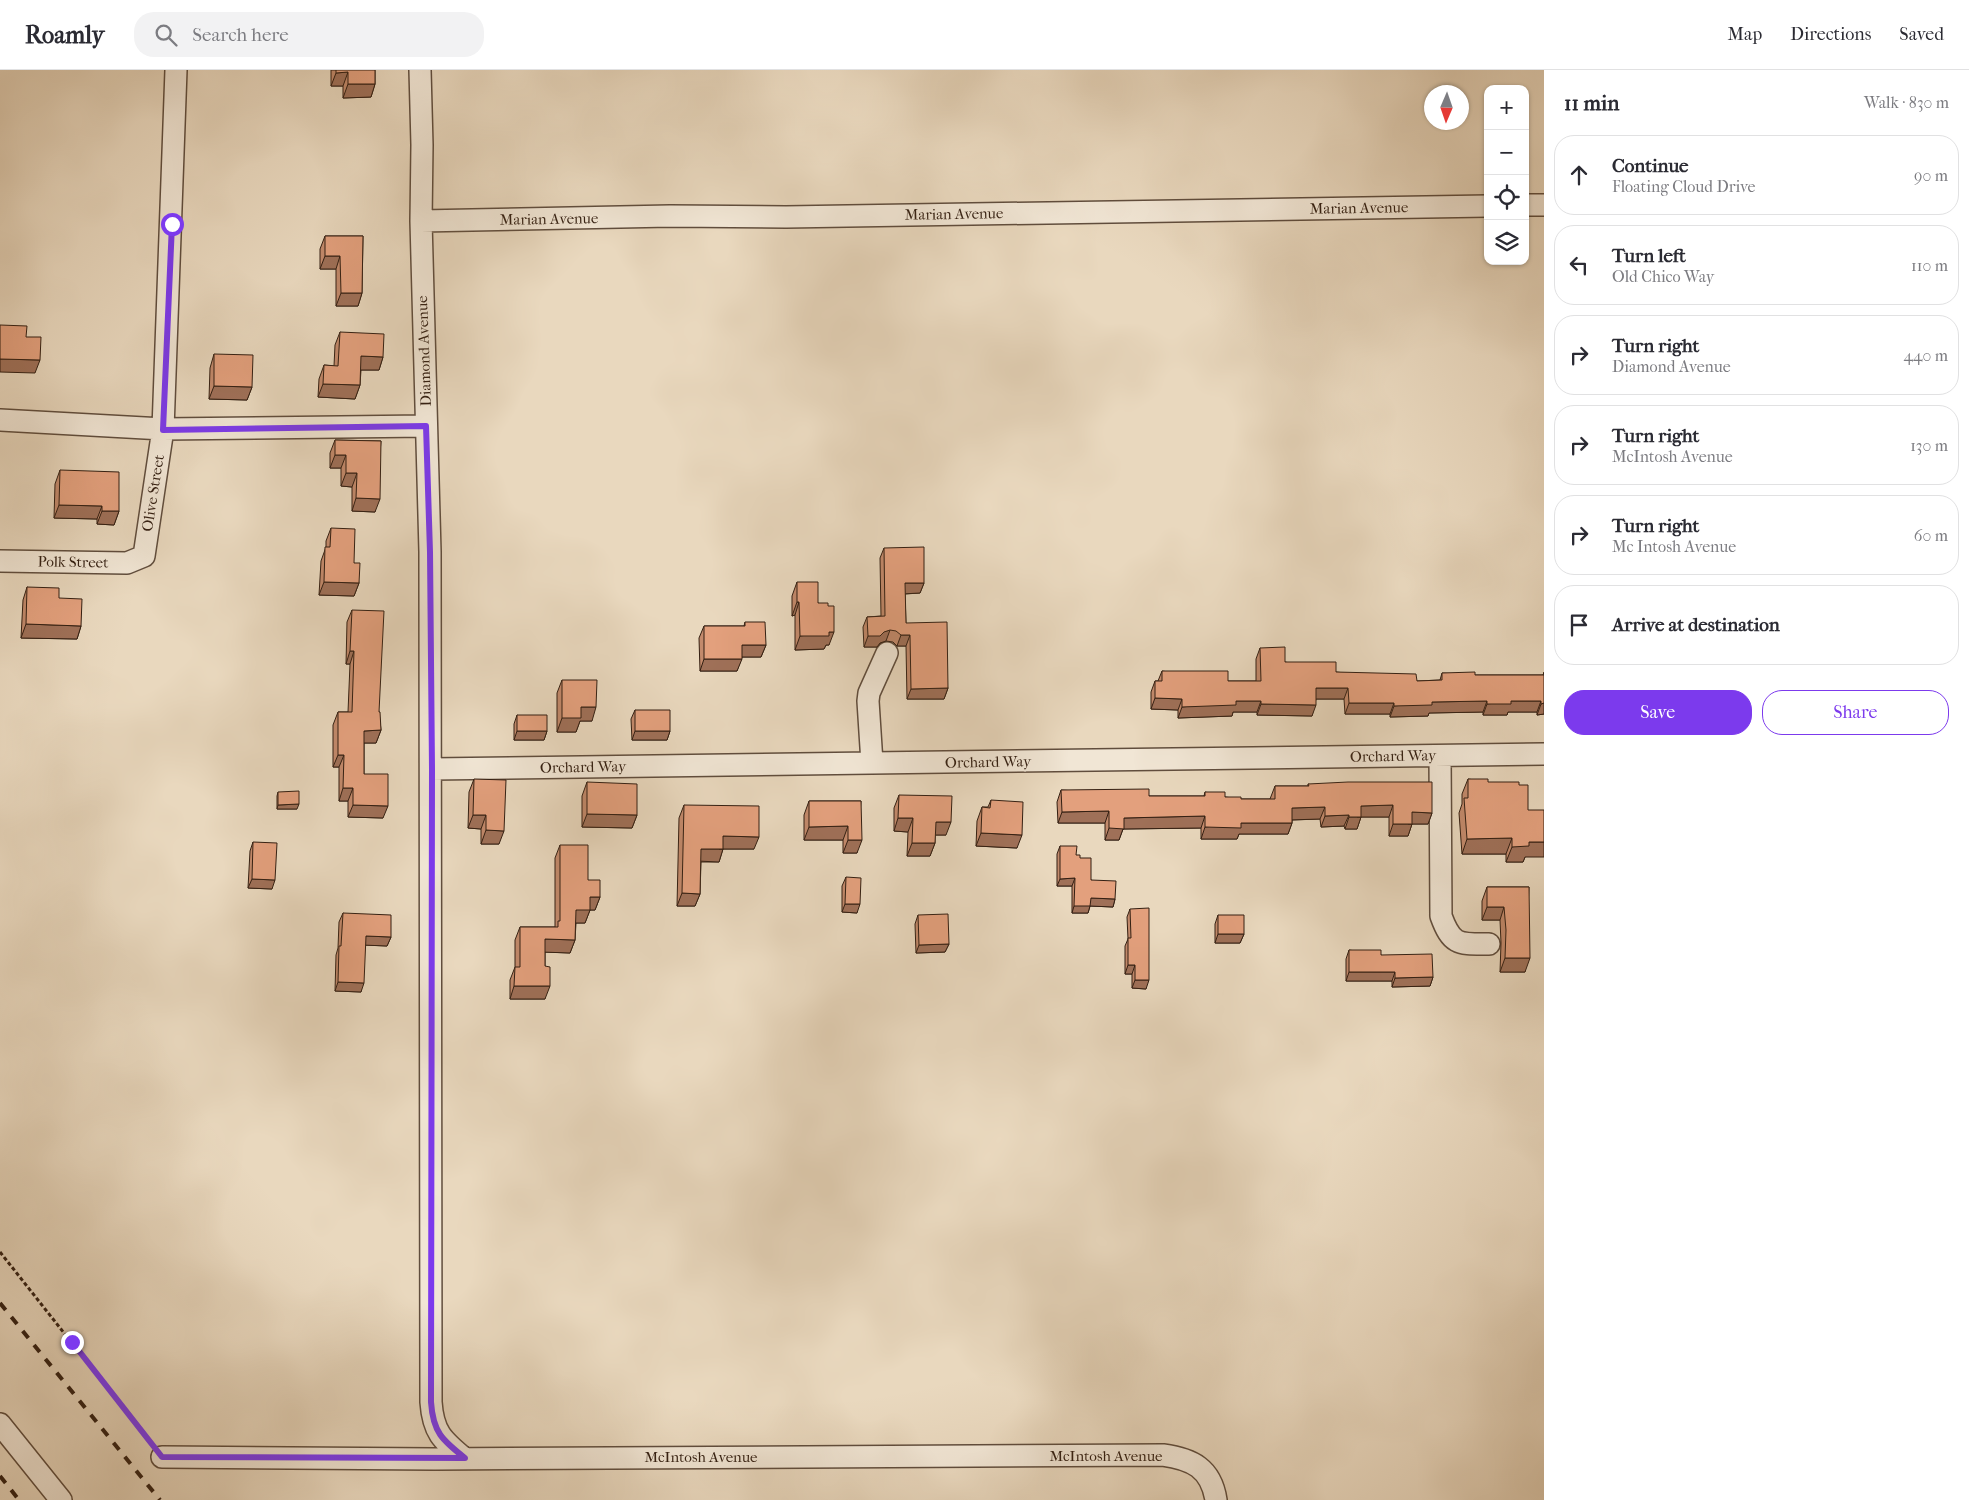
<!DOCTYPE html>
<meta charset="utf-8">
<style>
body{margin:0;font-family:"IM FELL French Canon",serif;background:#f2f2f3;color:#2b2b33}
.controls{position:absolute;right:15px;top:15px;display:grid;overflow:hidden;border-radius:10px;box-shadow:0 1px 4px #0004}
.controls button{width:45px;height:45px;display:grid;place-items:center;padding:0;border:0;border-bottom:1px solid #e1e1e2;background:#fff;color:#2b2b33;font:25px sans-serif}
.compass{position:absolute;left:1424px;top:15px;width:45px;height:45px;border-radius:50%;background:#fff;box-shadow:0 1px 4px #0004;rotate:182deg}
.stop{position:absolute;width:15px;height:15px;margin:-11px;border:4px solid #7c3aed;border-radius:50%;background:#fff}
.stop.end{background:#7c3aed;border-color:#fff;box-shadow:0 1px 5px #0008}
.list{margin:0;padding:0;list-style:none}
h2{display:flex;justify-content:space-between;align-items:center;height:65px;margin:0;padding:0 20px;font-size:21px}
h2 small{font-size:16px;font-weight:400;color:#7c7c81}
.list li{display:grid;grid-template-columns:32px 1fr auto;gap:15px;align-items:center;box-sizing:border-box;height:80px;margin:0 10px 10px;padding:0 10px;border:1px solid #e1e1e2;border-radius:20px}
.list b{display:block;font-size:19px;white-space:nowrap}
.list p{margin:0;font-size:16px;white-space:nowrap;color:#7c7c81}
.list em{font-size:16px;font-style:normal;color:#7c7c81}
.actions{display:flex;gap:10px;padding:15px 20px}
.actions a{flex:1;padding:11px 0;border:1px solid #7c3aed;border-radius:20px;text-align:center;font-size:18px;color:#7c3aed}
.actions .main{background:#7c3aed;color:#fff}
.icon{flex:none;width:28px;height:28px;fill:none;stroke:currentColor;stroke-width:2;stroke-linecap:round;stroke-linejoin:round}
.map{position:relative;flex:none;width:1544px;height:1430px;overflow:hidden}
header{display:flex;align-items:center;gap:30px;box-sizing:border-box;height:70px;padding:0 25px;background:#fff;border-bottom:1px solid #e1e1e2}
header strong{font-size:24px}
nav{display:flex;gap:28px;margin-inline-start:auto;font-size:18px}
.search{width:350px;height:45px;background:#f2f2f3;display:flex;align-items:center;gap:12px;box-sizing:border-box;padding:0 18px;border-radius:20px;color:#7c7c81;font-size:19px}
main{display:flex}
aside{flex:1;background:#fff}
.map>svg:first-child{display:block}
</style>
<header>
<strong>Roamly</strong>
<div class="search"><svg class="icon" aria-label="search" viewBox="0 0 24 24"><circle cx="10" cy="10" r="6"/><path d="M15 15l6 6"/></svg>Search here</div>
<nav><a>Map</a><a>Directions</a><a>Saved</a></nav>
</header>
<main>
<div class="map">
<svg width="1544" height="1430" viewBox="0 0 1544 1430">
<rect width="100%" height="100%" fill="#e9d8be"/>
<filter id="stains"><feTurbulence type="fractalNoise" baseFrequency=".004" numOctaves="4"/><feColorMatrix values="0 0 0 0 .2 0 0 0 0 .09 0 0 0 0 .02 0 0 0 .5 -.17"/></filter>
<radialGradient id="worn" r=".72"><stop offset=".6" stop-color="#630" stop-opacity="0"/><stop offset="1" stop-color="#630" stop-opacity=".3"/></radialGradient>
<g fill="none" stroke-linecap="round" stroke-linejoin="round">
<defs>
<path id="minor" d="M420 0 422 75 421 151 430 482 431 1332C433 1362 442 1370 465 1389
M1525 135H1544
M421 151 670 146 786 147 1488 136
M0 350 163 359 426 356
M0 491 127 493 144 486 163 359 176 0
M1440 686 1441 846C1452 876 1459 874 1489 874
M872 693 868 631 869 623 887 583
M432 699 1544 684
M0 1354 61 1430
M162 1387 435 1389 1163 1385C1192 1389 1211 1398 1216 1430"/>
</defs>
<use href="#minor" stroke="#604d3d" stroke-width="24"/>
<path stroke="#331f12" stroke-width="3" stroke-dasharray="4 2.5" stroke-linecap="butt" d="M0 1182 151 1373"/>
<use href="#minor" stroke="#f1e6d5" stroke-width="21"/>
<path stroke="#331f12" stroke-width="4" stroke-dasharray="9 9" stroke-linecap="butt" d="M0 1233 160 1430
M0 1406 19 1430"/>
</g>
<path fill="#c38a6c" stroke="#331f12" d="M331 0H375V14L371 27 343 28V16H331Z
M325 166H363L362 223 358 236H336V199H320V179Z
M340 262 383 287 379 300H361L360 315 355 329 318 327 319 309 324 295 334 296 335 275Z
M214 284 252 317 247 330 209 329 210 298Z
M335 370 381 371 375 442 352 441V417L341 416V398H330V383Z
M60 400 119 441 114 455 97 454V449L54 448 55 414Z
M331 458 354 493 359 513 354 526 319 525 321 491 326 477V471Z
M884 478 924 513 920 523 905 524 906 553 948 618 944 629H907L906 576H897L893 572 886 571 880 573 877 577H864L863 557 867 547 881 546 880 488Z
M797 512 818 533 828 536 829 575H826L824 579 795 580V545L792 546V526Z
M27 517 59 528 81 556 77 569 21 568 23 530Z
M352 540 379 642 381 660 376 673H364V704L383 748 348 747V731H339V697H333V655L338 642H348L350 594H346L347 552Z
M745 552 766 575 761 587H742L737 601H700L699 568 704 556H744Z
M1260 578 1285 592 1336 602 1417 611 1440 610 1442 603 1475 605H1543L1544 602V644L1537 645V642H1508L1507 645H1483V642L1429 643 1428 646 1390 647V644H1345L1344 629H1316L1312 646 1257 645V642H1233L1232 646 1178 648V640L1151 639V622L1155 611H1158L1162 601 1228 611H1256V589Z
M562 610 592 651H580L576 662H557V623Z
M635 640 670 661 667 670H632L631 649Z
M517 645 547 661 544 670H514V654Z
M474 709 499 774H481V759L468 758 469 722Z
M1468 709 1488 712 1525 787 1523 792H1506V784H1462L1459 743 1462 734V724Z
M587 712 637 745 632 758 582 757V726Z
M1308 714 1432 743 1428 754H1412L1408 766H1389V747H1361L1357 759H1345L1344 756 1321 757 1320 749 1292 750V753L1288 764H1239L1237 769H1201V758L1123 759 1119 770H1105V753H1058L1057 732 1061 720 1149 726H1204L1205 722 1225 727 1241 729H1270L1275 716H1308Z
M278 722 297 739H277V726Z
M899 725 946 765H935V773L930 786H907L908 762 894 761V738Z
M991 730 1017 778 976 776 977 751 982 737H988Z
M809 731H861L857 783H843V770H804V745Z
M684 735 754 779H723L719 792H701L700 824 695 836H677L679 748Z
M253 772 272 819 248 818 250 781Z
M560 775 588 810 600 827 595 840H590L585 853H576L575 870 570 883 545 882V929H510V910L515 897V870L520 857H555V788Z
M1060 776 1076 785 1080 788 1091 810 1115 829 1113 837 1090 836 1088 843H1072V816H1057V784Z
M846 807 857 843 842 842V816Z
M1487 817H1529L1525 902H1500L1501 873 1500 850H1482V831Z
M1130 839 1146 919 1132 918V904H1125V876L1128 869 1127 847Z
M343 843 391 867 387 876 365 875 361 922 335 921 336 885 338 878 339 852Z
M918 845 949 874 945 882 916 883 915 854Z
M1218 845 1244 864 1240 873H1215V854Z
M1349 880 1381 885 1433 907 1430 916 1392 917V911H1346V889Z"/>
<path fill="#9f7058" stroke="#331f12" d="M348 2 343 16H331L336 3Z
M348 14H375L371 27 343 28Z
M325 186H340L336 199H320Z
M341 223H362L358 236H336Z
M361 286 383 287 379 300H356Z
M0 289 40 290 35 303 0 302Z
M323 314 360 315 355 329 318 327Z
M214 316 252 317 247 330 209 329Z
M335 385H346L341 398H330Z
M346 403H357L352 417 341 416Z
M356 428 380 429 375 442 352 441Z
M59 435 102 436 97 449 54 448Z
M102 441H119L114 455 97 454Z
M324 512 359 513 354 526 319 525Z
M905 513H924L920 523 901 524Z
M797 532H799L795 545 792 546Z
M26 554 81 556 77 569 21 568Z
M890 560 886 571 880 573 877 577H864L868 566Z
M829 562H834L829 575H826L824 579 795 580 800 566Z
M901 565H910L906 576H897Z
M742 575H766L761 587H737Z
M350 581H354L350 594H346Z
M704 589H742L737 601H700Z
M948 618 944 629H907L911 619Z
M1316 618H1348L1344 629H1312Z
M1155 628 1182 629 1178 640 1151 639Z
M1236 631H1261L1257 642H1233L1232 646 1178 648 1182 637Z
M1487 631 1483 642 1429 643 1428 646 1390 647 1394 636 1432 632Z
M1511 631H1541L1537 642H1508L1507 645H1483L1487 634Z
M1349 633H1394L1390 644H1345Z
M1544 633V644L1537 645 1541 634Z
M1261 634 1316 635 1312 646 1257 645Z
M581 637H596L592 651H580L576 662H557L562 648Z
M381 660 376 673H359L364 661Z
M517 661H547L544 670H514Z
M635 661H670L667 670H632Z
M338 685H344L339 697H333Z
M343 718H353L348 731H339Z
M299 734 297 739H277L278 735Z
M353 735 388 736 383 748 348 747Z
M1393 735 1389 747H1357L1361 736Z
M1325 737 1320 749 1288 750 1292 738Z
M1109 741 1105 753H1058L1062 742Z
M1412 742 1432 743 1428 754H1408Z
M587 744 637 745 632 758 582 757Z
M473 745H486L481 759 468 758Z
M1349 745 1344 756 1321 757 1325 746Z
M1205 746 1201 758 1123 759 1119 770H1105L1109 758 1124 748Z
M1349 747H1361L1357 759H1345Z
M898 748H913L908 762 894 761Z
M936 752H951L946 765H931Z
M1241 753H1292L1288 764H1239L1237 769H1201L1205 757Z
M1393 754H1412L1408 766H1389Z
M848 756 843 770H804L809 757Z
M486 760 504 761 499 774H481Z
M981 763 1022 765 1017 778 976 776Z
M723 766 759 767 754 779H719Z
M1512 768 1506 784H1462L1467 769Z
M848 770H862L857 783H843Z
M1529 772H1544V787H1525L1523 792H1506L1512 777Z
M912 773H935L930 786H907Z
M701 779H723L719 792 697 791Z
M1075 808 1072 816H1057L1060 809Z
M252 809 275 810 272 819 248 818Z
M682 823 700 824 695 836H677Z
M590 827H600L595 840H590L585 853H571L576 840Z
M1091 828 1115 829 1113 837 1090 836 1088 843H1072L1074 836Z
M845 834H860L857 843 842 842Z
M1487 837H1504L1500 850H1482Z
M1218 864H1244L1240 873H1215Z
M366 866 391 867 387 876 362 875Z
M545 869 575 870 570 883 541 882Z
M949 874 945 882 916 883 919 875Z
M1505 888H1530L1525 902H1500Z
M1128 895H1135L1132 904H1125Z
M1349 902H1395L1392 911H1346Z
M1433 907 1430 916 1392 917 1395 908Z
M1135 910H1149L1146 919 1132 918Z
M338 912 364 913 361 922 335 921Z
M514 916H550L545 929H510Z"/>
<path fill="#e3a07d" stroke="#331f12" d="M336 0H375V14H348V2L336 3Z
M325 166H363L362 223H341L340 186H325Z
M0 255 27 256 26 267H41L40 290 0 289Z
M340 262 384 264 383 287 361 286 360 315 323 314 324 295 338 296Z
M214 284 253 285 252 317 214 316Z
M335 370 381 371 380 429 356 428 357 403H346V385H335Z
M60 400 119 402V441H102V436L59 435Z
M331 458 355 459 354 493H360L359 513 324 512 325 477H330Z
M924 477V513H905L906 553 947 552 948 618 911 619 910 565H901L896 561 890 560 884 562 880 566H868L867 547 885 546 884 478Z
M797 512H818V533H828V536H834V562H829V566H800L799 532H797Z
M27 517 59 518V528L82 529 81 556 26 554Z
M352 540 384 541 379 642H380L381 660 364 661V704H388V736L353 735V718H343L344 685H338V642H352L354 581H350Z
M745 552H765L766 575H742V589H704V556H745Z
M1285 577V592H1336V602L1416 604 1417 611 1442 610V603L1475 602V605H1544V633L1541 634V631H1511V634H1487V631L1432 632V635L1394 636V633H1349L1348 618H1316V635L1261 634V631H1236V635L1182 637V629L1155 628V611H1162V601H1228V611H1261L1260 578Z
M562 610H597L596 637H581V648H562Z
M635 640H670V661H635Z
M517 645H547V661H517Z
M474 709 506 710 504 761 486 760V745H473Z
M1468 709H1488V712H1519V715H1528V740H1544V772H1529V776L1512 777V768L1467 769 1464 728H1468Z
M587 712 637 714V745L587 744Z
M1348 712H1432V743L1412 742V754H1393V735L1361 736V747H1349V745L1325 746V737L1292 738V753H1241V758L1205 757V746L1124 748V759L1109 758V741L1062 742 1061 720 1149 719V726H1205V722H1225V727H1241V729H1275V716H1309L1308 714Z
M299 721V734L278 735V722Z
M899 725 952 726 951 752H936L935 773H912L913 748H898Z
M991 730 1023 732 1022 765 981 763 982 737 990 738Z
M809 731H861L862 770H848V756L809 757Z
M684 735 759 736V767L723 766V779H701L700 824 682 823Z
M253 772 277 773 275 810 252 809Z
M560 775H588V810H600V827H590V840H576L575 870 545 869V896L550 897V916H514L515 897H520V857H558V851H560Z
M1060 776H1077L1076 785H1080V788H1091V810L1116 811 1115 829 1091 828 1090 836H1074L1075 808 1060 809Z
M846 807 861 808 860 834H845Z
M1487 817H1529L1530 888H1505L1506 860 1504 837H1487Z
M1149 838V910H1135V895H1128V868H1131L1130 839Z
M343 843 391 845V867L366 866 364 913 338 912 339 876H341Z
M948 844 949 874 919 875 918 845Z
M1218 845H1244V864H1218Z
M1349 880H1381V885L1432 884 1433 907 1395 908V902H1349Z"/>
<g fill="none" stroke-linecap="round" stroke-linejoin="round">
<path stroke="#7c3aed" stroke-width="6" d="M72 1272 162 1387 465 1388C442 1370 433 1362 431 1332L432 699 430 482 426 356 163 360 172 154"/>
</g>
<g text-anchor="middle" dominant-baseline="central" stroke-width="4" stroke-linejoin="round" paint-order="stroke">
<g font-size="15" fill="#331f12" stroke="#f1e6d5">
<text transform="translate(1359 138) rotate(-1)">Marian Avenue</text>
<text transform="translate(954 144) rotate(-1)">Marian Avenue</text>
<text transform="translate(549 149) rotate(-1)">Marian Avenue</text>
<text transform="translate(424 281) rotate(-92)">Diamond Avenue</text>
<text transform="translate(153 423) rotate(-81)">Olive Street</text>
<text transform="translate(73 492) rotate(1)">Polk Street</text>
<text transform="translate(1393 686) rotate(-1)">Orchard Way</text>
<text transform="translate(988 692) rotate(-1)">Orchard Way</text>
<text transform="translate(583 697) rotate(-1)">Orchard Way</text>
<text x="1106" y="1386">McIntosh Avenue</text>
<text x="701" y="1387">McIntosh Avenue</text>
</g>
</g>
<rect width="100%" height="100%" filter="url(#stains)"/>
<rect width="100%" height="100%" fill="url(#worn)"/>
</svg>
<div class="controls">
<button>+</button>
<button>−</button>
<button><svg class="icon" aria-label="locate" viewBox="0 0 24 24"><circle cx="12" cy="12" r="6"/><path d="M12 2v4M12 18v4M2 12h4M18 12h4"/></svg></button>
<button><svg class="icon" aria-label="layers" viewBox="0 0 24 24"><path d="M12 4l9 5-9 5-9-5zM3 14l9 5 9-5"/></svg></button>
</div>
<svg class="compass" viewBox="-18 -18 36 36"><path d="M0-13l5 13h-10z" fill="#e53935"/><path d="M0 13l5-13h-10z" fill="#7c7c81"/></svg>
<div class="stop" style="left:172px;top:154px"></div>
<div class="stop end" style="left:72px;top:1272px"></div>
</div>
<aside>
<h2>11 min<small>Walk · 830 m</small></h2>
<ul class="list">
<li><svg class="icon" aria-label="ahead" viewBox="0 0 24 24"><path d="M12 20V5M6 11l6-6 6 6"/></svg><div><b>Continue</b><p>Floating Cloud Drive</p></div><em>90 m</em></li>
<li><svg class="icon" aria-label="left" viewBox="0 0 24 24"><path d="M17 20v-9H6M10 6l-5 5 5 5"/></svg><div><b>Turn left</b><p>Old Chico Way</p></div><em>110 m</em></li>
<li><svg class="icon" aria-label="right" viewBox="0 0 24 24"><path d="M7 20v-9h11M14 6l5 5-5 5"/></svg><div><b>Turn right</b><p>Diamond Avenue</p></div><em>440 m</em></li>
<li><svg class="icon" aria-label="right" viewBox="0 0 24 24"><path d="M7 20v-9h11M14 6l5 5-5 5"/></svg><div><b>Turn right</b><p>McIntosh Avenue</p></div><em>130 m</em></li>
<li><svg class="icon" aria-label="right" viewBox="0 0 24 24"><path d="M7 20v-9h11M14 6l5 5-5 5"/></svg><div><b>Turn right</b><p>Mc Intosh Avenue</p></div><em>60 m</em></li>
<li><svg class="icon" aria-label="arrive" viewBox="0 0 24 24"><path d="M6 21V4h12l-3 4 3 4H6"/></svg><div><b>Arrive at destination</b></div></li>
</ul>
<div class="actions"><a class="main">Save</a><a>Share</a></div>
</aside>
</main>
